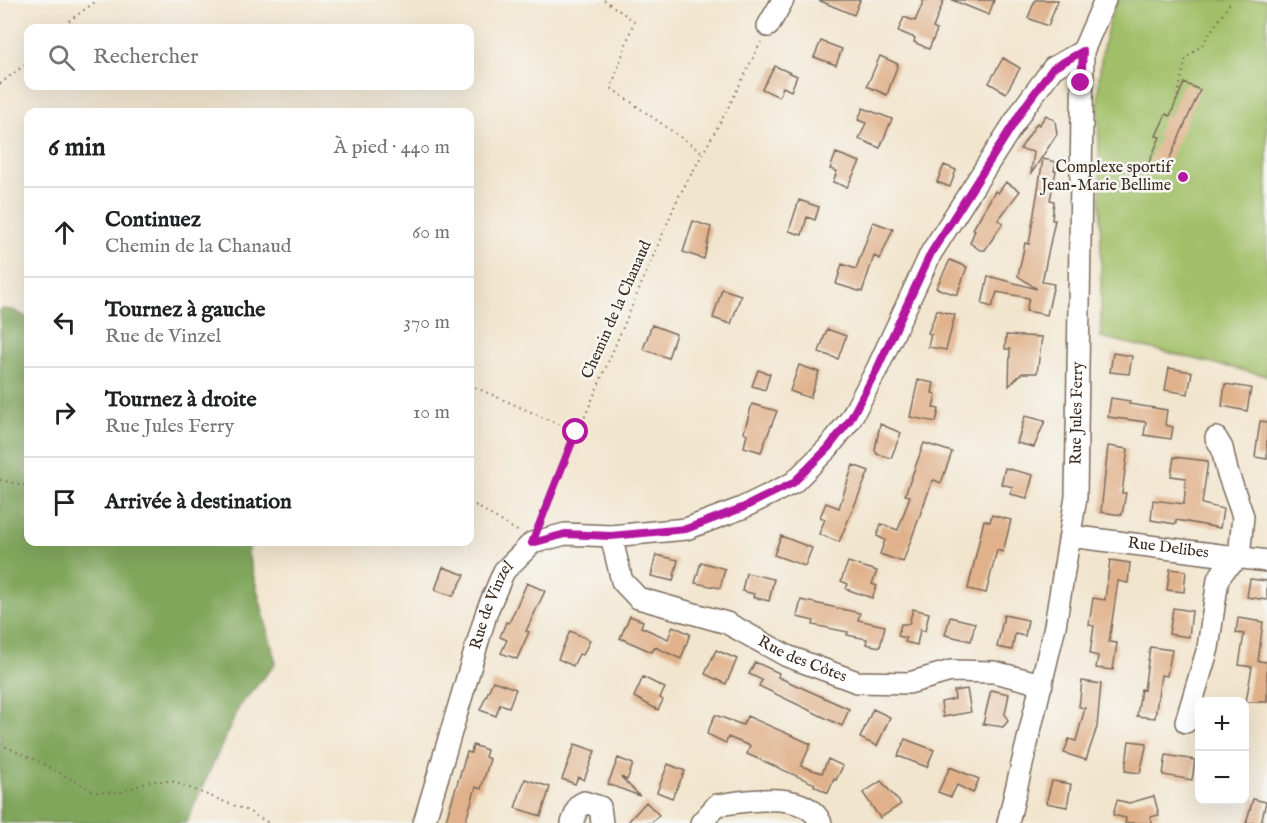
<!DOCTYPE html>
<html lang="fr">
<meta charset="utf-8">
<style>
body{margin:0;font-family:"IM FELL English",serif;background:#f2f2f2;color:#202124}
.controls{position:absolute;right:18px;bottom:18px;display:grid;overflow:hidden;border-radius:12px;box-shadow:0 6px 24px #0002}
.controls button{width:54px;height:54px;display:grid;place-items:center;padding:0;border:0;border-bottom:2px solid #e0e0e0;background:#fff;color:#202124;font:30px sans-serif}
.stop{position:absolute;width:18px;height:18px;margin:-14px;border:4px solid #b5179e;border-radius:50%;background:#fff}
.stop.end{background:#b5179e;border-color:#fff;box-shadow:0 2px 6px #0008}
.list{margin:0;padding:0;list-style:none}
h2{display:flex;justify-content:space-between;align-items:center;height:78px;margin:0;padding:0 24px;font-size:26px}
h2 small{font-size:20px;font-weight:400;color:#757577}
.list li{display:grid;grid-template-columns:39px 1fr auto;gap:18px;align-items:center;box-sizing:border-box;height:90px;padding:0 24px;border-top:2px solid #e0e0e0}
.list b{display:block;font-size:22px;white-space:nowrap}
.list p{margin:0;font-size:20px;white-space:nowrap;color:#757577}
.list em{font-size:20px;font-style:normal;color:#757577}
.icon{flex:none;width:33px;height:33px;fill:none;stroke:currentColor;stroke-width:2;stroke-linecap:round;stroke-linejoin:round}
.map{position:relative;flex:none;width:1267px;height:823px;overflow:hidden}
.search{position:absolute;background:#fff;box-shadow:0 6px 24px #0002;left:24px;top:24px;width:450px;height:66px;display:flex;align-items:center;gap:15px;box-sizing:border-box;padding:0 21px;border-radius:12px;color:#757577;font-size:22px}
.panel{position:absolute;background:#fff;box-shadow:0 6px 24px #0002;left:24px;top:108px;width:450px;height:438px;border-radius:12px}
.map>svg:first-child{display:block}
</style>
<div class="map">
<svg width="1267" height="823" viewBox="0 0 1267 823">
<rect width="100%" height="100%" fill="#f6f6f2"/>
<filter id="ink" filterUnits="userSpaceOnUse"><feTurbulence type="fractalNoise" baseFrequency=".0167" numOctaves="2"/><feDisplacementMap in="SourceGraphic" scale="12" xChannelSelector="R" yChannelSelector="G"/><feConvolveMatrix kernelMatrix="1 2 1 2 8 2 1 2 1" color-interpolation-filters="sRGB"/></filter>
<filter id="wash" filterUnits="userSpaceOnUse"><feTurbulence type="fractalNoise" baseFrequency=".008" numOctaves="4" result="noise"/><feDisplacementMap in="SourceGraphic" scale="24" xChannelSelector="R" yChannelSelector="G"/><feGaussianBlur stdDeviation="1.35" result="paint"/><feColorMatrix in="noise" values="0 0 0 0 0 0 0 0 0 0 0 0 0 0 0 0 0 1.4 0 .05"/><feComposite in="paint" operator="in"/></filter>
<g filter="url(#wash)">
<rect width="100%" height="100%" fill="#f2e5ce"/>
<path fill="#a1bf67" stroke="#6e7442" stroke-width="1.5" d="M1118 0H1267V376L1101 337C1101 286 1101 236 1100 185 1099 124 1091 57 1118 0Z"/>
<path fill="#80a65c" stroke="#5e683d" stroke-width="1.5" d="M0 309 13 310 28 318V542H250L248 554 276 663 240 705 186 823H0Z"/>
<g id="blocks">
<path fill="#e0b18a" d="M818 0H860L854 15Z
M924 0H944L933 28 937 30 929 49 914 42 915 38 898 31 904 17 915 21Z
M952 0H994L989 15Z
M1035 0H1058L1048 26 1028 18Z
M821 41 842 49 836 65 814 57Z
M880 56 898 64 887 95 867 86Z
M1003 58 1020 68 1006 93 989 83Z
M775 66 797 76 791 91 783 87 779 97 762 89Z
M1184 83 1200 90 1162 176 1146 169 1160 137 1156 136 1166 114 1170 116Z
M863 108 892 119 880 148 859 139 866 123 858 120Z
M1046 115 1055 121 1057 134 1031 174 1034 152 1020 149 1037 123 1039 125Z
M836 153 860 162 847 187 833 182 837 171 830 169Z
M1043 159 1056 162 1054 171H1056L1050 200 1054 201 1052 220H1055L1042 282 1054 284 1047 315 1026 311 1029 298 997 292 992 307 982 304 988 276 1037 289 1018 276 1025 243 1029 244Z
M944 165 956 170 950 187 937 182Z
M1006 182 1020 191 998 220 1003 223 985 250H980L970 243 975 230 973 229 995 191 998 193Z
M799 200 819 207 815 220 807 217 802 235 789 231Z
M693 221 711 227 704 259 683 252Z
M873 222 893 229 880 259 874 256 862 292 836 284 842 264 856 269Z
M950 260 967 267 957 295 936 288Z
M722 289 741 295 731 324 713 318Z
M937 310 955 315 946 350 928 347 931 334 928 333Z
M652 325 676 334 668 358 643 349Z
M827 329 846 336 838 359 819 352Z
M1006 335 1042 337 1037 373H1022L1009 386 1010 349H1005Z
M1113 353 1132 356 1129 374 1110 372Z
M799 365 819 372 810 398 790 391Z
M1169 368 1192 372 1188 394 1165 390Z
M758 370 770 374 765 390 752 386Z
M918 380 934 383 932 393 936 394 933 408 939 409 936 422 910 417Z
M1225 384 1251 388 1247 411 1222 406Z
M1111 398 1130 401 1129 404 1167 410 1165 425 1173 427 1171 439 1144 435 1146 422 1108 417Z
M752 404 777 411 761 452 744 447 747 434 744 432Z
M1025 416 1045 421 1034 447 1017 443Z
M1260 421 1267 422V459L1255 457Z
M880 424 901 433 891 458 877 454 875 450Z
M924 443 952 452 941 483 934 480 932 482 903 562 880 554 885 540 877 536 881 524 898 530 910 496 905 495Z
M1108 446 1128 449 1122 493H1126L1122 515 1101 512Z
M1174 457 1208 461 1202 504 1223 509 1220 528 1176 520V524L1151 520 1153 500 1184 504 1186 478 1171 476Z
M853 465 869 471 839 542 819 534 825 519 820 517 826 503 839 508Z
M1005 468 1033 475 1027 498 1010 494 1013 487 1001 484Z
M992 515 1011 520 1003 552 997 550 986 593 968 589 984 520 990 522Z
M781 536 812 548 805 566 774 555Z
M656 555 678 560 673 581 651 576Z
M1110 560 1130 563 1128 583 1118 581 1109 642 1117 643 1113 670 1096 668 1098 656 1090 654 1094 626 1089 625 1093 598 1105 600Z
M701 562 725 569 720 588 695 583Z
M848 562 877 571 872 584 877 586 872 598 846 589 848 584 841 581Z
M443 567 465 575 453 596 435 590Z
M1170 569 1186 571 1184 592 1167 590Z
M746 573 774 579 769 601 753 597 754 594 742 591Z
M1250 579 1267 581V600L1247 597Z
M527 583 545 591 526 631 529 632 517 659 501 653 507 640 500 637 506 622 509 623Z
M801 600 860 613 858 620 885 626 880 647 866 644 867 639 847 635 848 632 813 625 814 621 797 617Z
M1173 608 1192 611 1189 637 1169 634Z
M913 609 929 613 925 631 920 630 917 645 905 642 906 638 898 636 901 624H909Z
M1004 615 1028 620 1025 636 1015 634 1012 650 997 647Z
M630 616 643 621 641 627 668 639 673 626 690 634 681 659 655 647 652 652 620 638Z
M950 617 975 623 971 641 945 635Z
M1238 618 1263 622 1258 661 1267 662V702H1246L1252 667 1239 665 1244 634 1236 633Z
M570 631 590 640 583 655 579 654 573 666 558 659Z
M1150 647 1172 650 1167 676 1161 675 1155 718 1137 716 1141 689 1144 690Z
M716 650 737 659 726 684 705 674Z
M755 662 779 673 778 677 849 709 842 726 759 686 762 680 749 674Z
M643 677 665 688 660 698 663 700 658 710 634 697Z
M493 681 516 689 509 707 500 704 496 716 480 710Z
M1082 681 1101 684 1097 727 1086 760 1064 753 1069 739 1076 741 1085 708 1079 707Z
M967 689 971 712 943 717 941 702 955 699 954 691Z
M991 690 1009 694 1005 714 1008 721 1003 727 983 724Z
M873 709 890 717 877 746 860 738Z
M715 715 743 725 747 716 811 744 801 766 822 773 828 759 843 766 836 780 834 779 828 793 814 786 815 784 747 754 750 746 728 737 726 743 707 734Z
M905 739 934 750 927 767 898 756Z
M1129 741 1147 743 1140 773 1125 771Z
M575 744 595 751 584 780 578 777 575 784 562 779Z
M473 745 487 750 485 757 490 759 481 789 476 787 465 823H445L467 752 471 753Z
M1166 755 1195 760 1192 780 1163 775Z
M618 758 633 764 627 780 621 777 640 796 608 784Z
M668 764 685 771 672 798 657 792Z
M950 767 979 779 973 793 957 785 951 797 938 792Z
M525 779 550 787 541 816 515 808Z
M881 781 901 804 880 818 863 793Z
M1052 781 1071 784 1067 807 1046 803Z
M1154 796 1159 815 1150 817 1152 823H1125L1126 818 1113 815 1117 800 1129 803Z
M1253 799 1266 802 1261 823H1246Z
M646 802 659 815 651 823H627Z"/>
</g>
</g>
<g filter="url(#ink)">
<use href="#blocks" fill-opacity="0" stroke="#7b6b5c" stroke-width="1.5"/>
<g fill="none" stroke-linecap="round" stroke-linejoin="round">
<defs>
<g id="minor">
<path d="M768 26 783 0"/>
<path id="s1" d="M611 536 622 581 638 598 727 623 787 656 857 682 909 683 951 671 994 672 1042 684"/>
<path id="s2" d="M1070 536 1267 561"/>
<path d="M1186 722 1208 648 1218 579 1226 568 1239 558 1243 516 1227 471 1222 448 1216 438"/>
<path id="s3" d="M424 823 487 611 504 571 532 543 565 534 611 536 686 529 742 508 793 483 828 448 850 420 877 369 931 253 1025 106 1053 68 1083 51"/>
<path d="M572 823 579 805 584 802 600 807 602 823"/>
<path d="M701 823 717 805C747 801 805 789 821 823"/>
<path id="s4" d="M1008 823 1055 626 1076 497 1083 51 1105 0"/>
</g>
</defs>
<use href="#minor" stroke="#7b6b5c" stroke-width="24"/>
<path stroke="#7b6b5c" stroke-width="2" stroke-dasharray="1.5 4.5" stroke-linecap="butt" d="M604 0 634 21 611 88 703 153
M59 28 98 0
M0 84 28 62
M1176 102 1186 58 1202 45 1232 0
M470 385 576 432
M0 480 28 486
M470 502 519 532
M540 522 678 198 728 108 761 42
M0 744 38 761 95 792H121L151 781H172L248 811 269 823"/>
<use href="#minor" stroke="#fff" stroke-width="21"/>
</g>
</g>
<g fill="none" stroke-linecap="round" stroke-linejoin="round" filter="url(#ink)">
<path stroke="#b5179e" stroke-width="8" d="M576 432 532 543 565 534 611 536 686 529 742 508 793 483 828 448 850 420 877 369 931 253 1025 106 1053 68 1083 51 1081 83"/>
</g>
<circle fill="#b5179e" stroke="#f6f6f2" stroke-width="2" cx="1183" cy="177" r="6"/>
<g text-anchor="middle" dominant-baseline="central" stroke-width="5" stroke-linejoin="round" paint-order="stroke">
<g font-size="16" fill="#3b2a1e" stroke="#f6f6f2" text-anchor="end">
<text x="1171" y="168">Complexe sportif<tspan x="1171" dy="18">Jean-Marie Bellime</tspan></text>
</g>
<g font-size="16" fill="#3b2a1e" stroke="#f6f6f2">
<text transform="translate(617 310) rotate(-66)">Chemin de la Chanaud</text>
<text stroke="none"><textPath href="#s4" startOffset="417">Rue Jules Ferry</textPath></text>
<text stroke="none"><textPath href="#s2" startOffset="99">Rue Delibes</textPath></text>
<text stroke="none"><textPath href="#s3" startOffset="228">Rue de Vinzel</textPath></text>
<text stroke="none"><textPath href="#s1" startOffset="246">Rue des Côtes</textPath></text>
</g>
</g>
</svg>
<div class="controls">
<button>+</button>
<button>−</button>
</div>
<div class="stop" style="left:576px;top:432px"></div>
<div class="stop end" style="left:1081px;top:83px"></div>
<div class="search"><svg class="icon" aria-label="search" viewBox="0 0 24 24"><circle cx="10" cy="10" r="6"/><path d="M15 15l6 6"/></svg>Rechercher</div>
<section class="panel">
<h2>6 min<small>À pied · 440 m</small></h2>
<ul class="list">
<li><svg class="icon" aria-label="ahead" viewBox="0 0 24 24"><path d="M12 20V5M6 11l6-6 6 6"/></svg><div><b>Continuez</b><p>Chemin de la Chanaud</p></div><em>60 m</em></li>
<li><svg class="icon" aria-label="left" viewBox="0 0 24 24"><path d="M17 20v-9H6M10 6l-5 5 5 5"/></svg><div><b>Tournez à gauche</b><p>Rue de Vinzel</p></div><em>370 m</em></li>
<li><svg class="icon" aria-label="right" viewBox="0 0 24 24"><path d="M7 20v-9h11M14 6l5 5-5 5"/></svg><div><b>Tournez à droite</b><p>Rue Jules Ferry</p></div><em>10 m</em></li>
<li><svg class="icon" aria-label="arrive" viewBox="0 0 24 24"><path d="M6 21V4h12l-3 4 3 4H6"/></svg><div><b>Arrivée à destination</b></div></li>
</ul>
</section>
</div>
